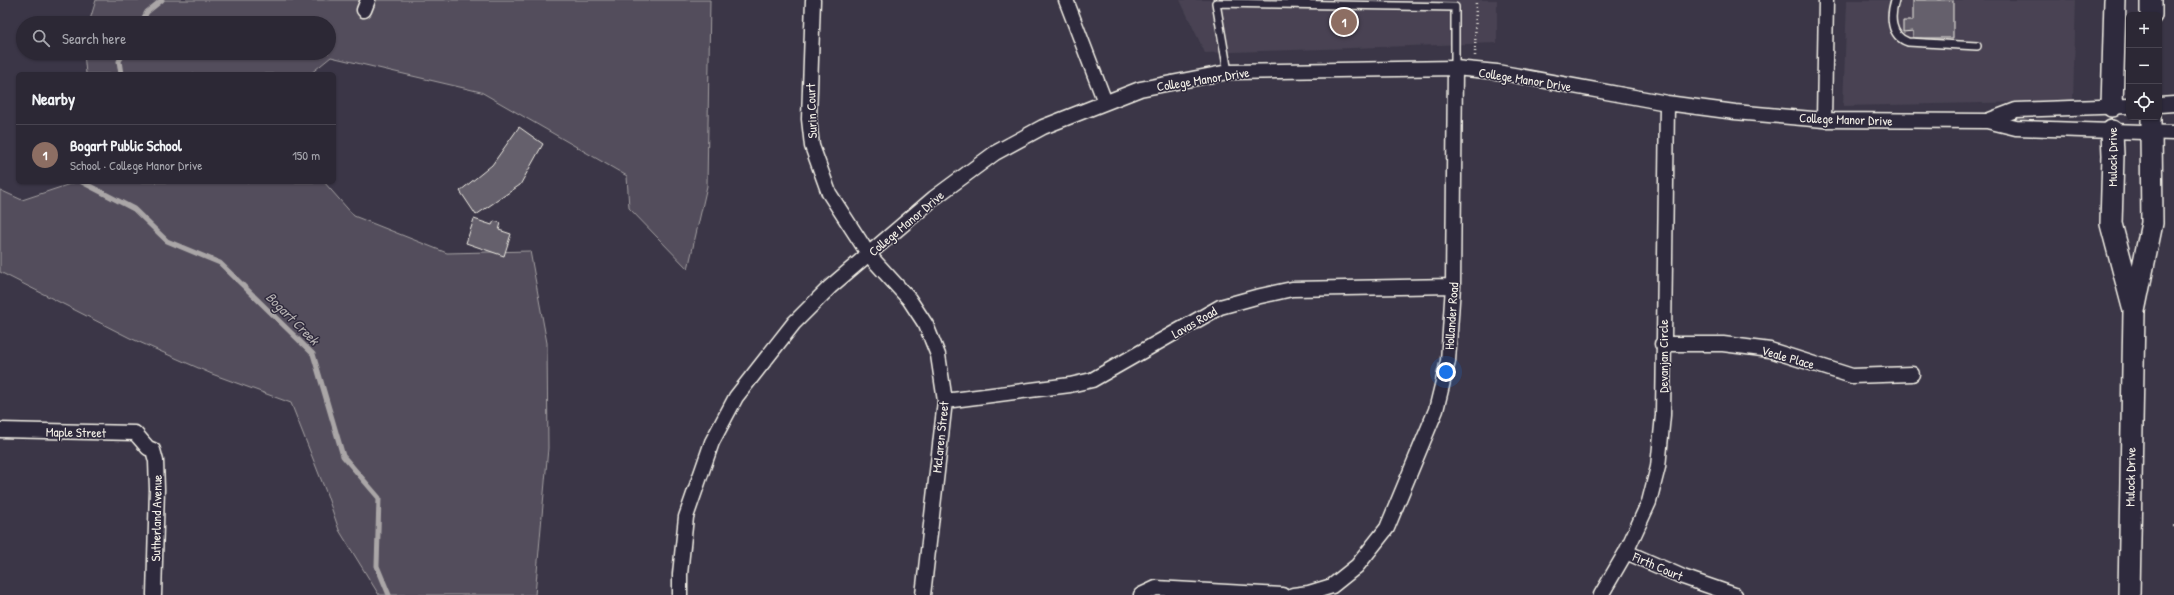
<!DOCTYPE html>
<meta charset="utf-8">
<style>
body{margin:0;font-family:"Patrick Hand",sans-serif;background:#383441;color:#f1f3f6}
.controls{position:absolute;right:12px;top:12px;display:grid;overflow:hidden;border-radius:6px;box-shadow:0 1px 3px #0004}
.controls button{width:36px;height:36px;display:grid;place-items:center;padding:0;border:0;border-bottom:1px solid #484450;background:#2c2835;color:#f1f3f6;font:20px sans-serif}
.you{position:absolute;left:1446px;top:372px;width:14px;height:14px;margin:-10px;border:3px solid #fff;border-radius:50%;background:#1a73e8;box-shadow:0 0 0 6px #1a73e833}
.badge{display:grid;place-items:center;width:26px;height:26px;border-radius:50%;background:#ffd166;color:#fff;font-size:13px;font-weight:700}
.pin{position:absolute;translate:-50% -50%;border:2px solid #fff;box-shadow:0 1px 4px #0006}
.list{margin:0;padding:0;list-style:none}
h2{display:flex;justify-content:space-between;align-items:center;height:52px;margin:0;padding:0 16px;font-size:17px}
h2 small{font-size:13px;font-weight:400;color:#a6a6ad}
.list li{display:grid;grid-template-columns:26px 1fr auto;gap:12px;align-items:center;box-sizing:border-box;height:60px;padding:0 16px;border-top:1px solid #484450}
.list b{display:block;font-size:15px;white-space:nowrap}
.list p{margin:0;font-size:13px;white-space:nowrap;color:#a6a6ad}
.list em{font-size:13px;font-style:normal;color:#a6a6ad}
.icon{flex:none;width:22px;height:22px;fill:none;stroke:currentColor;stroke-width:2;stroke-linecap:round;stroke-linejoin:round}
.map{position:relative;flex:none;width:2174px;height:595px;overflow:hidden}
.search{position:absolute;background:#2c2835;box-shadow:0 1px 3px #0004;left:16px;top:16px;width:320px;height:44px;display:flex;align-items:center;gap:10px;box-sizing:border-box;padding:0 14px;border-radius:22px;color:#a6a6ad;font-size:15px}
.panel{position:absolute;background:#2c2835;box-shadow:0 1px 3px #0004;left:16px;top:72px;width:320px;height:112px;border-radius:6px}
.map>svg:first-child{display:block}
</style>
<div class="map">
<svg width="2174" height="595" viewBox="0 0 2174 595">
<rect width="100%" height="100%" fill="#3b3647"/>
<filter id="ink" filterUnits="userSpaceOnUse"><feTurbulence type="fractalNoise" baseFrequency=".025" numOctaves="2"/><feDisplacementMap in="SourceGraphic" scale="8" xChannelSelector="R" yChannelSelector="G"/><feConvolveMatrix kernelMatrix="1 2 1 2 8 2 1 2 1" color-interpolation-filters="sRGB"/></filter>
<g filter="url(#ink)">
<path fill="#484352" d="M1180 0H1497V43L1205 53Z
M1847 0H2076L2073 101 1843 106Z"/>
<path fill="#534e5c" stroke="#a4a0a2" d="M96 0H710L707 186 688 269 629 208 627 176 481 92 331 57 310 74H86L84 53H329V23H89Z
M76 182H324L354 216 447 253 530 251 547 343 548 448 535 595H379L339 530 326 492 291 403 212 374 130 338 0 272V190L22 200Z"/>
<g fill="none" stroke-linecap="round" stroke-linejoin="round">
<path stroke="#aaa6a7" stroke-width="5" d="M141 23 147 12 162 0
M121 74 119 61 124 53
M82 182 134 209 167 241 220 263 313 354 343 456 379 498 377 566 389 595"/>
</g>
<path fill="#65616c" stroke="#f4f1e8" d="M1913 0H1953V38H1913V31L1903 32V21H1913Z
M519 127 543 144 520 185 476 215 460 191 492 165Z
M474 219 492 225 494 221 501 223 499 230 511 234 504 256 466 243Z"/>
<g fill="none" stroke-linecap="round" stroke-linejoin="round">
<defs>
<path id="lane" d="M1895 0C1890 16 1890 36 1908 42L1977 46
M1228 72 1216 3 1455 7V68"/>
<path id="street" d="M813 0 809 119 812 146 829 193 869 255 909 299 926 325 938 355 945 401 923 595
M1066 0 1105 102
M364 10 368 0
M2159 105 2174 104
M1824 120 1826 0
M1987 121 2016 110 2129 106
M1662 344H1723L1770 350 1852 376 1912 374
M945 401 1070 385 1092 380 1220 307 1256 297 1292 289 1453 286
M0 430 135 433 148 448 153 450 156 461 157 489 154 595
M1626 552 1683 577 1735 595
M680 595V574L686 517 712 442 736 397 794 323 830 287 934 198 995 153 1043 127 1140 89 1228 72 1455 68 1497 72 1667 103 1735 112 1824 120 1987 121 2016 128 2174 133
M1141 595 1156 588 1282 595
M1293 595 1309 593 1332 586 1357 566 1387 528 1436 410 1448 361 1453 286 1455 68
M1601 595 1626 552 1649 502 1658 467 1663 415 1667 103"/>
<path id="secondary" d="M2151 132V117"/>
<path id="primary" d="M2151 0V15
M2112 106 2115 0
M2112 131 2113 155 2111 224 2133 307
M2129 595 2134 311 2152 223 2151 132"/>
</defs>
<use href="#lane" stroke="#f4f1e8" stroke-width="10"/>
<use href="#street" stroke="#f4f1e8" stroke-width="17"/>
<use href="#secondary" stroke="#f4f1e8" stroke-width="22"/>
<use href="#primary" stroke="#f4f1e8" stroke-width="24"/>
<path stroke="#f4f1e8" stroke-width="2.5" stroke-dasharray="1 3" stroke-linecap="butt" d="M1475 56 1476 0
M2173 526H2174"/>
<use href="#lane" stroke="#2f2a3d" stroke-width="7"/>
<use href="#street" stroke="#2f2a3d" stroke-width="14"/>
<use href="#secondary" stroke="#2f2a3d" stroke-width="19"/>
<use href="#primary" stroke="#2f2a3d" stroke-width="21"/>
</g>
</g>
<g text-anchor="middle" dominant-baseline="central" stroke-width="3" stroke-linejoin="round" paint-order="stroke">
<g font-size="13" fill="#f4f1e8" stroke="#2f2a3d">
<text transform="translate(1203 79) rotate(-9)">College Manor Drive</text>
<text transform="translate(1525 79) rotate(9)">College Manor Drive</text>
<text transform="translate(811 111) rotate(-92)">Surin Court</text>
<text transform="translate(1846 119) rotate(2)">College Manor Drive</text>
<text transform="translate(2112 157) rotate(-90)">Mulock Drive</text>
<text transform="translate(906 223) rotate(-40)">College Manor Drive</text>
<text transform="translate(1451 316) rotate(-86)">Hollander Road</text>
<text transform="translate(1194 322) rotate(-30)">Lavas Road</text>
<text transform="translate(1663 356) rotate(-90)">Devanjan Circle</text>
<text transform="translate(1788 357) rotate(16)">Veale Place</text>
<text transform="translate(76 432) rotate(1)">Maple Street</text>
<text transform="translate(940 437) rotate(-84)">McLaren Street</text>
<text transform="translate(2130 477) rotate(-89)">Mulock Drive</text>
<text transform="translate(156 518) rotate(-89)">Sutherland Avenue</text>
<text transform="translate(1658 566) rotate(23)">Firth Court</text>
</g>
<g font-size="14" font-style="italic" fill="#b6b2b2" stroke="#2f2a3d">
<text transform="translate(293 318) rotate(45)">Bogart Creek</text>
</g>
</g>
</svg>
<div class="controls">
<button>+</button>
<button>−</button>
<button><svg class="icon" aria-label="locate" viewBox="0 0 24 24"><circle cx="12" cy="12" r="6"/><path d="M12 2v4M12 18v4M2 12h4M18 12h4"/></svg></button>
</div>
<div class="you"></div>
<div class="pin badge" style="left:1344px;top:22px;background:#8d6e63">1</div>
<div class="search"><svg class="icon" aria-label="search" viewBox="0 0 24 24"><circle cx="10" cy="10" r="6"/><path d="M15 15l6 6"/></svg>Search here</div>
<section class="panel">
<h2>Nearby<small></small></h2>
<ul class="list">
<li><span class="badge" style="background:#8d6e63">1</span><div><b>Bogart Public School</b><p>School · College Manor Drive</p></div><em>150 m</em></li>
</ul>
</section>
</div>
